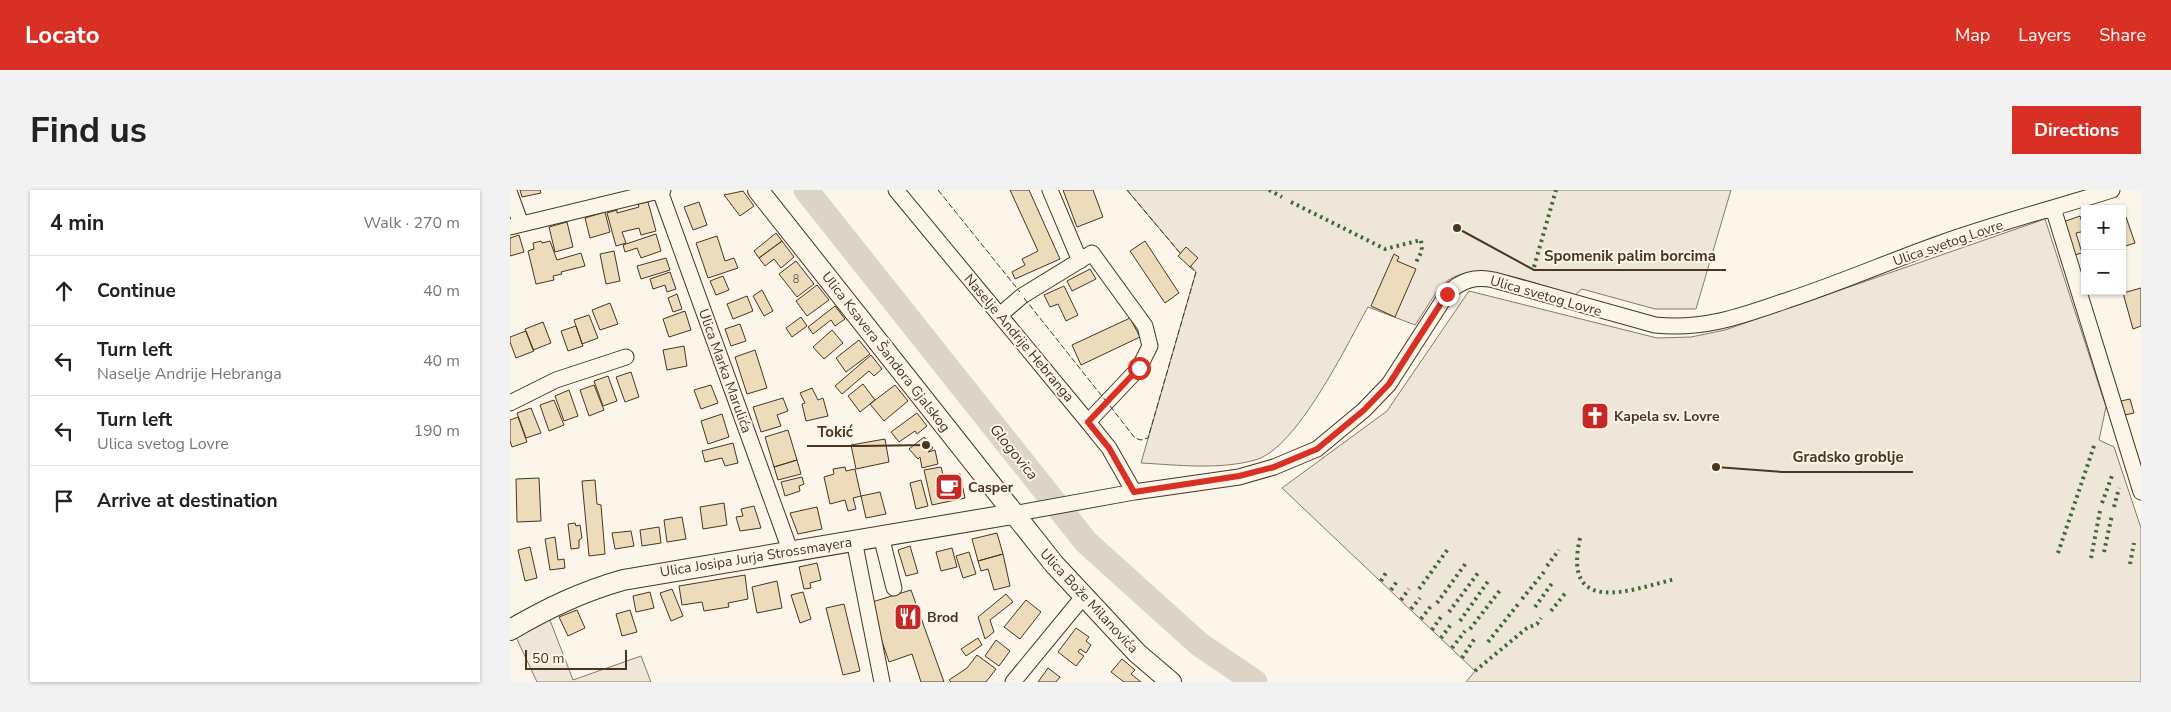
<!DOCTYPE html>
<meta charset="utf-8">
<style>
body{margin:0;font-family:"Nunito Sans",sans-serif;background:#f2f2f2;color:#222}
.controls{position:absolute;right:15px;top:15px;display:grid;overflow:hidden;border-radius:0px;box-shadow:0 1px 4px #0004}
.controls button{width:45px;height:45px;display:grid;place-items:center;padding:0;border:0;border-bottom:1px solid #e0e0e0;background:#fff;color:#222;font:25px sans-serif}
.scale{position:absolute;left:15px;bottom:12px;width:102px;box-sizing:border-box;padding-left:5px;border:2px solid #4a3520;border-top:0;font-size:14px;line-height:18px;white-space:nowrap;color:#4a3520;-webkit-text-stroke:4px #fbf6e9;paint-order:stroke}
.stop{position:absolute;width:15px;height:15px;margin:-11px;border:4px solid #d93025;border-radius:50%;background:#fff}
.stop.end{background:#d93025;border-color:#fff;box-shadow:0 1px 5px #0008}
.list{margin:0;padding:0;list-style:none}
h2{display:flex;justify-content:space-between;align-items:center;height:65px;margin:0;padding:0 20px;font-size:21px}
h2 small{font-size:16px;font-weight:400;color:#767676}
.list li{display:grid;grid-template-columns:32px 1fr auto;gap:15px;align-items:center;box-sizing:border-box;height:70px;padding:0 20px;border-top:1px solid #e0e0e0}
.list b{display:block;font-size:19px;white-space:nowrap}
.list p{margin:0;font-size:16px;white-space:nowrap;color:#767676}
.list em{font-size:16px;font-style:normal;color:#767676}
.icon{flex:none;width:28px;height:28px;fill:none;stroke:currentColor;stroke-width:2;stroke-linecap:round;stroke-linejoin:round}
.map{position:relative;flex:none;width:1631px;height:492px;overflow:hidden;border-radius:0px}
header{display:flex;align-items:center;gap:30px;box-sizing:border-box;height:70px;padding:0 25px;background:#d93025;color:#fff}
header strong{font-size:24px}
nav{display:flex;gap:28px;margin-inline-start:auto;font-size:18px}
.intro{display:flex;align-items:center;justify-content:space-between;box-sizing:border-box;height:120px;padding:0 30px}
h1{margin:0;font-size:35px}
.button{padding:12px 22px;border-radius:0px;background:#d93025;color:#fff;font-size:18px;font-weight:700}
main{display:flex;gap:30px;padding:0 30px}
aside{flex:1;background:#fff;border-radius:0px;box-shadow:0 1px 4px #0004}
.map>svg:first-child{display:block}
</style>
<header>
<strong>Locato</strong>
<nav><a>Map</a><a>Layers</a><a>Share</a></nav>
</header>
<div class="intro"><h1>Find us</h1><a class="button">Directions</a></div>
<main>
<aside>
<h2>4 min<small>Walk · 270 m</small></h2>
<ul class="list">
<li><svg class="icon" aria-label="ahead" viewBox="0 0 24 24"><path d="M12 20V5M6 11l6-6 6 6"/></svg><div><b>Continue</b></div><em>40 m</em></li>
<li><svg class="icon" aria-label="left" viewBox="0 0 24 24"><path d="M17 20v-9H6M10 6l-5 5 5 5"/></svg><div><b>Turn left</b><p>Naselje Andrije Hebranga</p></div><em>40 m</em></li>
<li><svg class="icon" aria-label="left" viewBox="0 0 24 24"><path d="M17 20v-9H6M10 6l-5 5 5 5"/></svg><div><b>Turn left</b><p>Ulica svetog Lovre</p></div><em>190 m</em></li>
<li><svg class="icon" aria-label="arrive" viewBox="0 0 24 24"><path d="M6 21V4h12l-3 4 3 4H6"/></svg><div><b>Arrive at destination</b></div></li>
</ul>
</aside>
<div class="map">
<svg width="1631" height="492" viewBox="0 0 1631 492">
<rect width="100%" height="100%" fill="#fbf6e9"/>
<path fill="#ede6d9" stroke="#887966" d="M617 0H1221L1186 119H1145L1072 99 1065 105C1030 96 968 68 937 91 926 99 914 123 905 135L858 117C837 154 787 259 745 270 709 280 668 275 631 273L686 82Z
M1535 29 1596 217 1589 250 1604 257 1631 338V492H956L965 481 772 298 877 221 959 101 1147 148 1181 147 1215 140Z
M38 425 63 490 131 466 141 492H27L5 445Z"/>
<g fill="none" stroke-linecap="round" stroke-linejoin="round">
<path stroke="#dcd4c6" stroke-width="25" d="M296 0 576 352 689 454 745 492"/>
</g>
<path fill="#ecdcbc" stroke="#4a3520" d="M10 0H30L31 3 12 7Z
M500 0H519L550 69 505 89 502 82 515 75 512 69 528 61Z
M553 0H583L593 27 567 37Z
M233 1 244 16 230 26 214 5Z
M138 12 146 41 131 45 129 38 112 42 116 53 106 56 97 23 107 20V23L129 17 128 14Z
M189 12 197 35 183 40 174 17Z
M95 22 100 42 80 48 75 28Z
M1570 26 1575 41 1566 43 1572 63 1564 65 1553 32Z
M1616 27 1625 53 1612 57V28Z
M57 32 63 57 45 62 39 37Z
M266 43 272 51 249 68 244 61Z
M146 44 151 61 131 68 127 58 115 62 113 55Z
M9 45 14 62 0 66V48Z
M207 46 215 71 224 68 228 78 198 88 186 53Z
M31 51 32 53 40 51 47 70 71 63 75 76 51 82 52 84 43 86 44 90 26 94 18 61 24 59 23 53Z
M272 51 284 67 271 78 264 69 255 76 249 68Z
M635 51 669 103 655 113 620 61Z
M676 57 688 68 680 77 668 66Z
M104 61 110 91 96 94 90 64Z
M884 64 889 67 887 71 906 79 885 127 861 116Z
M156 68 160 80 131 89 127 76Z
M286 71 304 94 287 107 269 84Z
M580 79 586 89 562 101 557 91Z
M160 82 166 99 157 102 155 95 143 99 140 89Z
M213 86 219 100 206 105 200 91Z
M307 95 319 110 297 126 286 111Z
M554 96 568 125 556 131 548 114 540 117 534 105Z
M1631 98V136L1623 139 1613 103Z
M252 100 263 121 254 126 243 106Z
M167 104 172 119 163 122 158 108Z
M237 106 243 121 223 129 217 114Z
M100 113 108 134 90 140 82 120Z
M325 116 335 129 325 136 321 130 303 144 298 137Z
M175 121 181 140 159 147 153 129Z
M79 125 88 148 72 154 64 130Z
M291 127 297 136 282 147 276 138Z
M620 128 630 147 571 175 562 155Z
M33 132 41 153 23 160 15 139Z
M230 134 236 151 221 156 215 139Z
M66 136 73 156 58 161 51 141Z
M322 140 333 153 314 169 303 157Z
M16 141 24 161 6 168 0 152V147Z
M349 150 360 164 336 182 326 168Z
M174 156 177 176 157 180 153 160Z
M245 160 257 198 237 204 225 167Z
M361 165 372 179 364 186 359 181 332 204 325 196Z
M121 182 129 207 115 212 106 187Z
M98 186 107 211 93 216 84 191Z
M353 194 365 210 350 222 338 206Z
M84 195 94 220 79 226 70 200Z
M201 195 208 213 191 219 184 200Z
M385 195 398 211 374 231 360 214Z
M302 198 308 210 313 208 318 226 296 231 292 214 295 213 290 203Z
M59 200 68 226 54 231 45 206Z
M273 208 278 221 267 225 271 236 251 242 243 217Z
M1620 209 1624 223 1615 225 1611 211Z
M44 210 54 235 39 241 30 215Z
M21 218 31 243 16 248 7 223Z
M1075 218 1091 220 1096 223 1097 228 1090 234 1073 231Z
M407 223 417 236 407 244 405 241 389 252 381 242Z
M212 224 219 247 198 254 191 231Z
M8 227 17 252 2 257 0 251V230Z
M278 240 287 270 264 277 255 247Z
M414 247 423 258 418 262 425 260 428 274 412 278 410 267 408 269 399 259Z
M375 249 379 272 346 279 341 255Z
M223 253 228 273 215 276 212 268 195 272 192 261Z
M287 270 291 284 268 290 264 277Z
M335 277 336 281 345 279 351 306 343 308 346 319 338 321 335 310 320 314 314 287 324 284 323 279Z
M431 277 434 288 450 284 455 308 422 315 414 280Z
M292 287 294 294 289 296 290 301 275 306 271 292Z
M29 288 31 331 7 332 6 289Z
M85 290 87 314 91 315 95 364 79 366 72 291Z
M411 290 418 316 406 319 400 293Z
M370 302 376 324 356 328 351 306Z
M214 313 217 335 193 339 190 317Z
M244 316 251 338 230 341 226 327 233 326 231 319Z
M307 317 312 339 288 344 280 323Z
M172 327 176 349 157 352 154 330Z
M65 333 66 336 70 335 72 348 69 350V358L61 359 58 334Z
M149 337 151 353 132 356 130 340Z
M121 341 124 356 105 359 102 343Z
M487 343 493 364 468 371 462 349Z
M45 347 48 370 54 369 55 378 40 380 35 349Z
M400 356 408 383 396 386 388 360Z
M20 357 27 388 15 391 8 360Z
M442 358 447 377 431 381 426 362Z
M459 362 466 384 453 388 446 366Z
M493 364 500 396 484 400 478 379 471 381 468 371Z
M307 373 311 390 300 393 301 398 294 399 289 377Z
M235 385 238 409 218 413 219 417 194 421 192 412 172 415 169 396Z
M267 391 272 418 247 423 242 397Z
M162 399 173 426 161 431 150 403Z
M401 400 434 492H411L402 464 379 472 359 413Z
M140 402 144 418 126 422 123 406Z
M293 402 301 429 290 433 281 405Z
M496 404 503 412 480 430 484 442 475 449 468 427Z
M516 410 531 422 510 449 494 437Z
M334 414 350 481 333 485 316 418Z
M67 420 75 438 58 446 49 427Z
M120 420 127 442 112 446 106 424Z
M566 438 579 447 576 451 581 455 576 463 570 459 568 462 574 466 566 476 548 462Z
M468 448 472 455 456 466 451 459Z
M486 450 500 461 489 476 475 466Z
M467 465 486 479 476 492H441L439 490 457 478Z
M612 469 625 480 621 484 631 492H614L601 482Z
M538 478 550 487 546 492H528Z"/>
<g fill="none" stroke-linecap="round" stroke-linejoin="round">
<defs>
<path id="minor" d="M386 0 578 232 599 258 624 302
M540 0 570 71
M150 1 280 360
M0 4 11 34
M1543 18 1631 302
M0 37 153 0
M490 125 512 106 582 63 635 136 640 156 629 178 578 232
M0 213 46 190 116 167
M503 324 624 302 729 287 764 277 807 259 854 220 879 194 937 104C951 90 965 86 984 90L1145 135C1194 140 1232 126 1278 110 1330 93 1380 71 1431 53 1487 33 1545 18 1602 0
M371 346 384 398
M344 350 372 492
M503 492 573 407"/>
<path id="major" d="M248 0 544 374 627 463 661 492
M0 440C38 418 71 402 113 390L503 324"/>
</defs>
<use href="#minor" stroke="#4a3520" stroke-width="17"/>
<use href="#major" stroke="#4a3520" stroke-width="22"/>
<use href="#minor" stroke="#fbf6e9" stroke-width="15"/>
<use href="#major" stroke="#fbf6e9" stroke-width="20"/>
<path stroke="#436837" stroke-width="4" stroke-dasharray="2.5 4" stroke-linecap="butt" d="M759 0 772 7
M781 12 875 59 911 50 912 61 905 74
M1024 77 1046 0
M1592 313 1603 283
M1604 317 1609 298
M1070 348C1052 427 1121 400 1165 389
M1594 362 1602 325
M1548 363 1585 253
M1581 368 1590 321
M1620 374 1624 353
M1037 376 1049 360
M871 391 877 381
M909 399 938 359
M881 400 888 390
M1012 409 1034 382
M891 410 899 399
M927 413 956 373
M1025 417 1043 392
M901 419 910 408
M1041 421 1057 401
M939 422 968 383
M911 429 921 416
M950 431 979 390
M960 439 991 399
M922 440 933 424
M931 448 942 433
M978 452 1009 413
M942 458 955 441
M952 468 965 448
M965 481 1017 438 1027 434 1031 428"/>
<path stroke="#4a3520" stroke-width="1" stroke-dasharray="6 2.5" stroke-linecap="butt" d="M428 0 510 102
M617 0 670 63
M514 108 595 210
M600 216 625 248 631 250 638 248 686 82 680 77"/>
</g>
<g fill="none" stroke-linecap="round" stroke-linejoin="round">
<path stroke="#d93025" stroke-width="6" d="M629 178 578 232 599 258 624 302 729 286 764 277 807 259 854 220 879 194 937 104"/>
</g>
<defs>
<symbol id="church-square" viewBox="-11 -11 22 22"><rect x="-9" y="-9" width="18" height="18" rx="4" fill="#c62828" stroke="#fbf6e9"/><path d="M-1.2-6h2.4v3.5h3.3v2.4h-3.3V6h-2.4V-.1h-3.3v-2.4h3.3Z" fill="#fff"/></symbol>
<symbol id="cafe-square" viewBox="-11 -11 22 22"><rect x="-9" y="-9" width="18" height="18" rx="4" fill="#c62828" stroke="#fbf6e9"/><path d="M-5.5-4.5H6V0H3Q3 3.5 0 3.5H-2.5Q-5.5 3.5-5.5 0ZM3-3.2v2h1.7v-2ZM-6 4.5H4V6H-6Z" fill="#fff"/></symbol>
<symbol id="restaurant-square" viewBox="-11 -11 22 22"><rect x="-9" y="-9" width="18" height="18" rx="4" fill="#c62828" stroke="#fbf6e9"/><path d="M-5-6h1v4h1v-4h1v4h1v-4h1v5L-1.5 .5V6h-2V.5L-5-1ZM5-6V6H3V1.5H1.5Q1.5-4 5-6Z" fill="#fff"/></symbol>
</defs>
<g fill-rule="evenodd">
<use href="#church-square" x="1069" y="210" width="32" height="32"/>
<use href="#cafe-square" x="423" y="281" width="32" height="32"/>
<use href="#restaurant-square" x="382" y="411" width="32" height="32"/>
</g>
<g text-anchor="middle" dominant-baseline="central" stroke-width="4" stroke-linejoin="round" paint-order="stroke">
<g font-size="11" fill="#725f47">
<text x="286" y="89">8</text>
</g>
<g font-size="14" fill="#4a3520" stroke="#fbf6e9">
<text transform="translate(1438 53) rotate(-19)">Ulica svetog Lovre</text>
<text transform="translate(1036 106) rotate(16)">Ulica svetog Lovre</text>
<text transform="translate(509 148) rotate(50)">Naselje Andrije Hebranga</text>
<text transform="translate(376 162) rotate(52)">Ulica Ksavera Šandora Gjalskog</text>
<text transform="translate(215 181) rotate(70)">Ulica Marka Marulića</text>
<text transform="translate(246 367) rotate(-9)">Ulica Josipa Jurja Strossmayera</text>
<text transform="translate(579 411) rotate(47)">Ulica Bože Milanovića</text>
</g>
<g font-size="14" font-weight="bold" fill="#4a3520" stroke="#fbf6e9" text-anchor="start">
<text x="1104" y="226">Kapela sv. Lovre</text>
<text x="458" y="297">Casper</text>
<text x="417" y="427">Brod</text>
</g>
<g font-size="15" font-style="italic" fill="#4a3520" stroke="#fbf6e9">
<text transform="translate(504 262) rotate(51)">Glogovica</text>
</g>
</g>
<path fill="none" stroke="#4a3520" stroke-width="2" d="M947 38L1024 80H1216M416 255L352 256H297M1206 277L1272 282H1403"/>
<g fill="#4a3520" stroke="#fbf6e9" stroke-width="2">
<circle cx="947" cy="38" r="5"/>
<circle cx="416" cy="255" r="5"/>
<circle cx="1206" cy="277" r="5"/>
</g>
<g font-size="15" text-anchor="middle" font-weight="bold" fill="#4a3520" stroke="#fbf6e9" stroke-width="4" stroke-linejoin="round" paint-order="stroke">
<text x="1120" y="71">Spomenik palim borcima</text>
<text x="325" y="247">Tokić</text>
<text x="1338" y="272">Gradsko groblje</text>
</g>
</svg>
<div class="controls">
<button>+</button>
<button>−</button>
</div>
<div class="scale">50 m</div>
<div class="stop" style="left:629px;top:178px"></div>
<div class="stop end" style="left:937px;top:104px"></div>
</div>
</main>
